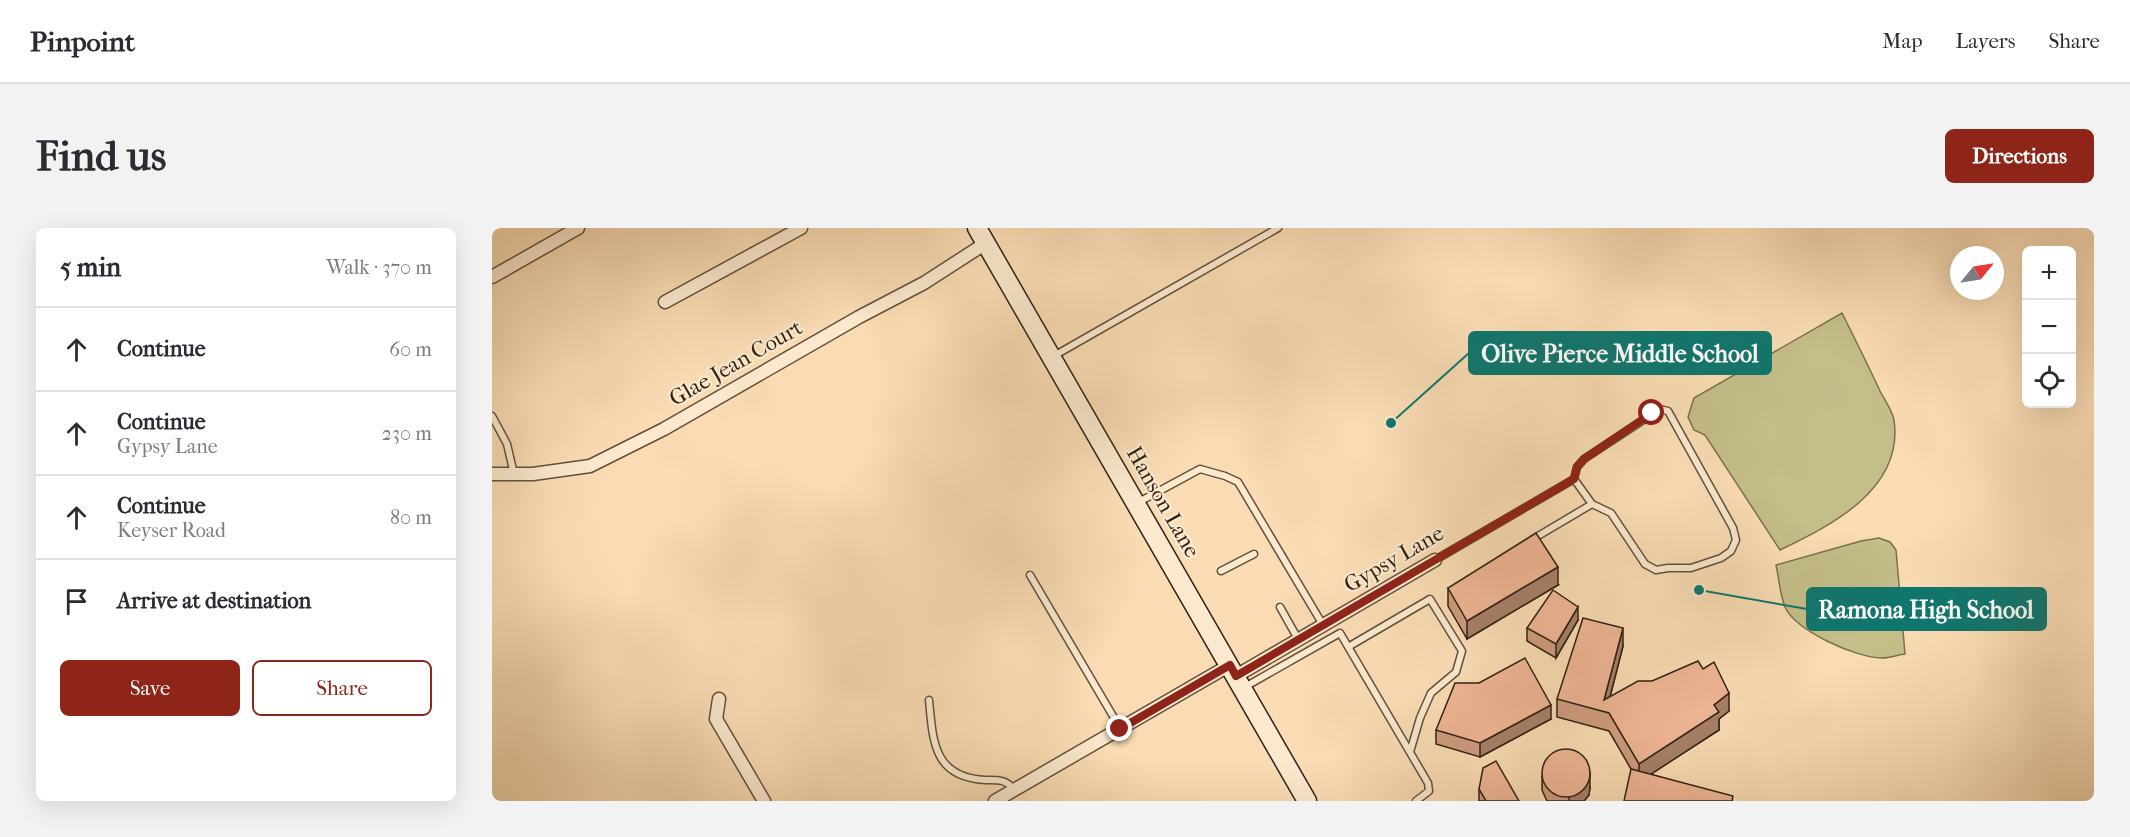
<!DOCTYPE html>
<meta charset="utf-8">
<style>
body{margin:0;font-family:"IM FELL French Canon",serif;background:#f2f2f3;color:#2b2b33}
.controls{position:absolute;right:18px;top:18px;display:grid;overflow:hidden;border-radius:9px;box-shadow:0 6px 24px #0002}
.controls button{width:54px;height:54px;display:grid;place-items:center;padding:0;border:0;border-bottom:2px solid #e1e1e2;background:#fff;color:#2b2b33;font:30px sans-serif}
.compass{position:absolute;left:1458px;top:18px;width:54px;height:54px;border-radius:50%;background:#fff;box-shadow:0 6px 24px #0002;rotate:60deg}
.stop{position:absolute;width:18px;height:18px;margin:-14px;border:4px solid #8f2418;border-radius:50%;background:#fff}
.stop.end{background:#8f2418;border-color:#fff;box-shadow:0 2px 6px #0008}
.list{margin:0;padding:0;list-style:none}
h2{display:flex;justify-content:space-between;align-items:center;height:78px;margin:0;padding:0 24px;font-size:26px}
h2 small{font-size:20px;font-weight:400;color:#7c7c81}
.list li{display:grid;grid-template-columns:39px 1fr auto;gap:18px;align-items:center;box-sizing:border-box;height:84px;padding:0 24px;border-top:2px solid #e1e1e2}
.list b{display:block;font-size:22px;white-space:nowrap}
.list p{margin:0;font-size:20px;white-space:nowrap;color:#7c7c81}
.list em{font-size:20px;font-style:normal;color:#7c7c81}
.actions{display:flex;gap:12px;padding:18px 24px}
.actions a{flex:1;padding:14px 0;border:2px solid #8f2418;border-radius:9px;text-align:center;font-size:21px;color:#8f2418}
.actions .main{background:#8f2418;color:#fff}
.icon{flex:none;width:33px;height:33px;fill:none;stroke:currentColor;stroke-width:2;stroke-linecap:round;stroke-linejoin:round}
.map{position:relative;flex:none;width:1602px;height:573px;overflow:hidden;border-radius:9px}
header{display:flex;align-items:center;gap:36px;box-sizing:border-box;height:84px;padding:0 30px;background:#fff;border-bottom:2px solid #e1e1e2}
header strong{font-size:28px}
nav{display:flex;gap:33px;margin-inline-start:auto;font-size:21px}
.intro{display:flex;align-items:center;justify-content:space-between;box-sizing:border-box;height:144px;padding:0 36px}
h1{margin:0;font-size:42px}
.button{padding:15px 27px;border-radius:9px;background:#8f2418;color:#fff;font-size:21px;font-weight:700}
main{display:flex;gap:36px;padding:0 36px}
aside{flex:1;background:#fff;border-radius:9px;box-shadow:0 6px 24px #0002}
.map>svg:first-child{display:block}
</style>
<header>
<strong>Pinpoint</strong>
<nav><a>Map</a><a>Layers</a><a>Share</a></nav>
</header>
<div class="intro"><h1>Find us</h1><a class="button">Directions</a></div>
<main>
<aside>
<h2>5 min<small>Walk · 370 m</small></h2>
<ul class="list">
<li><svg class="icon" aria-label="ahead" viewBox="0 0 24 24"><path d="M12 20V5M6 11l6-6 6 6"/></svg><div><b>Continue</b></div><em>60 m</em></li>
<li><svg class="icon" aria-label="ahead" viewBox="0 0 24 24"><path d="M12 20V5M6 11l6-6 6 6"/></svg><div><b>Continue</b><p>Gypsy Lane</p></div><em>230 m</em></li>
<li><svg class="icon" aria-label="ahead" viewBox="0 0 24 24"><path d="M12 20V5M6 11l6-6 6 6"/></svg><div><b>Continue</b><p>Keyser Road</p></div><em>80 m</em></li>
<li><svg class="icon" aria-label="arrive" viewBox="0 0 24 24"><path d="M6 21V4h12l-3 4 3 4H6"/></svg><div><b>Arrive at destination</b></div></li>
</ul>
<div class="actions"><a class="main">Save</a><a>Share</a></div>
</aside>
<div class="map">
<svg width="1602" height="573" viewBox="0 0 1602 573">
<rect width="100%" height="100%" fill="#f9dcb4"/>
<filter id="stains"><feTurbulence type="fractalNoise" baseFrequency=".00333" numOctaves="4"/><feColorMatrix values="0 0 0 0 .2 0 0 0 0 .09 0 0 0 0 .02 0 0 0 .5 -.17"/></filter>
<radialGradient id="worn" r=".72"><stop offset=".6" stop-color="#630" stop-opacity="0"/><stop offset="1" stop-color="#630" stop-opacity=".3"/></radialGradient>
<path fill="#c4be89" stroke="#7a704f" stroke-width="1.5" d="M1350 85C1363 111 1376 137 1388 163 1392 171 1400 182 1402 192 1412 261 1340 297 1288 322L1213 207 1202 202 1196 189 1202 170Z
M1387 310 1398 314 1404 322 1413 426C1406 427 1397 430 1390 430 1364 430 1304 403 1293 379 1288 367 1287 350 1284 337L1369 313Z"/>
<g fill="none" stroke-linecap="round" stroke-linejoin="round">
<defs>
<path id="lane" d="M560 129 786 0
M1168 181 1176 183 1241 300 1244 312 1239 323 1229 330 1199 340H1176L1164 342 1153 336 1119 285 1100 276 1082 251 1085 239 1092 231Z
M0 188 15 216 22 246
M645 275 708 241 733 248 746 254 831 397
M1041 311 1100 276
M943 332 1082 251
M729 343 762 326
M538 347 628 500
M788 379 806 411
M856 419 938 371 970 423 964 444 939 465 928 490 918 524
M751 460 848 405 936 555 937 563 924 573
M437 472C441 513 441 549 493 552 506 552 513 551 522 561"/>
<path id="street" d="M0 49 86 0
M173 74 309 0
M0 246H41L98 238 172 201 367 89 432 55 494 15
M744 448 943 332
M227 471 224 491 272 573
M503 573 738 437"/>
<path id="secondary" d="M485 0 815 573"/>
</defs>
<use href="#lane" stroke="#62503d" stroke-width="9"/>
<use href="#street" stroke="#62503d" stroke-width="15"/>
<use href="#secondary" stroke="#2f2215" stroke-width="21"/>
<use href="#lane" stroke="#fbe8ce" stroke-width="6"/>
<use href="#street" stroke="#fbe8ce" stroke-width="12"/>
<use href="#secondary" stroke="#fbe8ce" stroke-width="18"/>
</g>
<path fill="#ce9c7f" stroke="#2f2215" stroke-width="1.5" d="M1066 357 975 411 956 378V360Z
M1086 392 1064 430 1035 413V400Z
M1131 418 1118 469 1237 483 1227 491V502L1158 546 1241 573 1139 541 1117 503 1065 489V471Z
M987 455 1059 491 988 529 944 516V502Z
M1050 548 1098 559 1097 567 1092 573H1055L1050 562Z
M987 561 1027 573H987Z"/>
<path fill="#a77f68" stroke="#2f2215" stroke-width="1.5" d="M1066 339V357L975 411V393Z
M1086 379V392L1064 430V416Z
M1131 400V418L1114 484 1112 472Z
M1237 465V483L1227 491V502L1147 554V536Z
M1059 477V491L988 529V515Z
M1098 545V559L1097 567 1092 573H1077V569Z"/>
<path fill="#efb594" stroke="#2f2215" stroke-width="1.5" d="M1044 305 1066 339 975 393 956 360Z
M1061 362 1086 379 1064 416 1035 400Z
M1091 390 1131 400 1112 472 1146 453H1160L1206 433 1211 441 1222 434 1237 465 1222 477 1227 484 1147 536 1117 485 1065 471Z
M1033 430 1059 477 988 515 944 502 963 455H987Z
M1050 545a24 24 0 1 1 48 0a24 24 0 1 1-48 0Z
M1004 533 1027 573H994L987 561 991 540Z
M1139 541 1241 568 1240 573H1132Z"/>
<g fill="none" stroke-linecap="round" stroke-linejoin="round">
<path stroke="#8f2418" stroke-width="8" d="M628 501 738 437 744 448 1082 251 1085 239 1092 231 1160 185"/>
</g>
<g text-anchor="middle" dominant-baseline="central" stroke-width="4.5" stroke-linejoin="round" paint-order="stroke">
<g font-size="22" fill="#2f2215" stroke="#fbe8ce">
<text transform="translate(244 135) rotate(-30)">Glae Jean Court</text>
<text transform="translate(671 274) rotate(60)">Hanson Lane</text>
<text transform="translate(902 331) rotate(-30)">Gypsy Lane</text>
</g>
</g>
<path fill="none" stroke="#0f766e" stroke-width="2" d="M899 195L977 125M1207 362L1315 381"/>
<g fill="#0f766e" stroke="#fbe8ce" stroke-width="2">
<circle cx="899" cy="195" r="6"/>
<circle cx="1207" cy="362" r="6"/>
</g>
<g fill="#0f766e" stroke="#0f766e" stroke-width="2">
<rect x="977" y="104" width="302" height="42" rx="6"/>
<rect x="1315" y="360" width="239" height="42" rx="6"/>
</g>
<g font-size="24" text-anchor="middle" font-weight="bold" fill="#fff">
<text x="1128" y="134">Olive Pierce Middle School</text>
<text x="1434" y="390">Ramona High School</text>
</g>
<rect width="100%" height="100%" filter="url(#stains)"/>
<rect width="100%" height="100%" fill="url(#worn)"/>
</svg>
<div class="controls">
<button>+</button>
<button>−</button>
<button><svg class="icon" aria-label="locate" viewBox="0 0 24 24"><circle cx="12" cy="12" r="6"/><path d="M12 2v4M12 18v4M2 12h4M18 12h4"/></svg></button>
</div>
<svg class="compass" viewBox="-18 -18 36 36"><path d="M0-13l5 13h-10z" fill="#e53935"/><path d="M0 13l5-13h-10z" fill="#7c7c81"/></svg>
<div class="stop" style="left:1160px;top:185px"></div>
<div class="stop end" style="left:628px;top:501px"></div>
</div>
</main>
